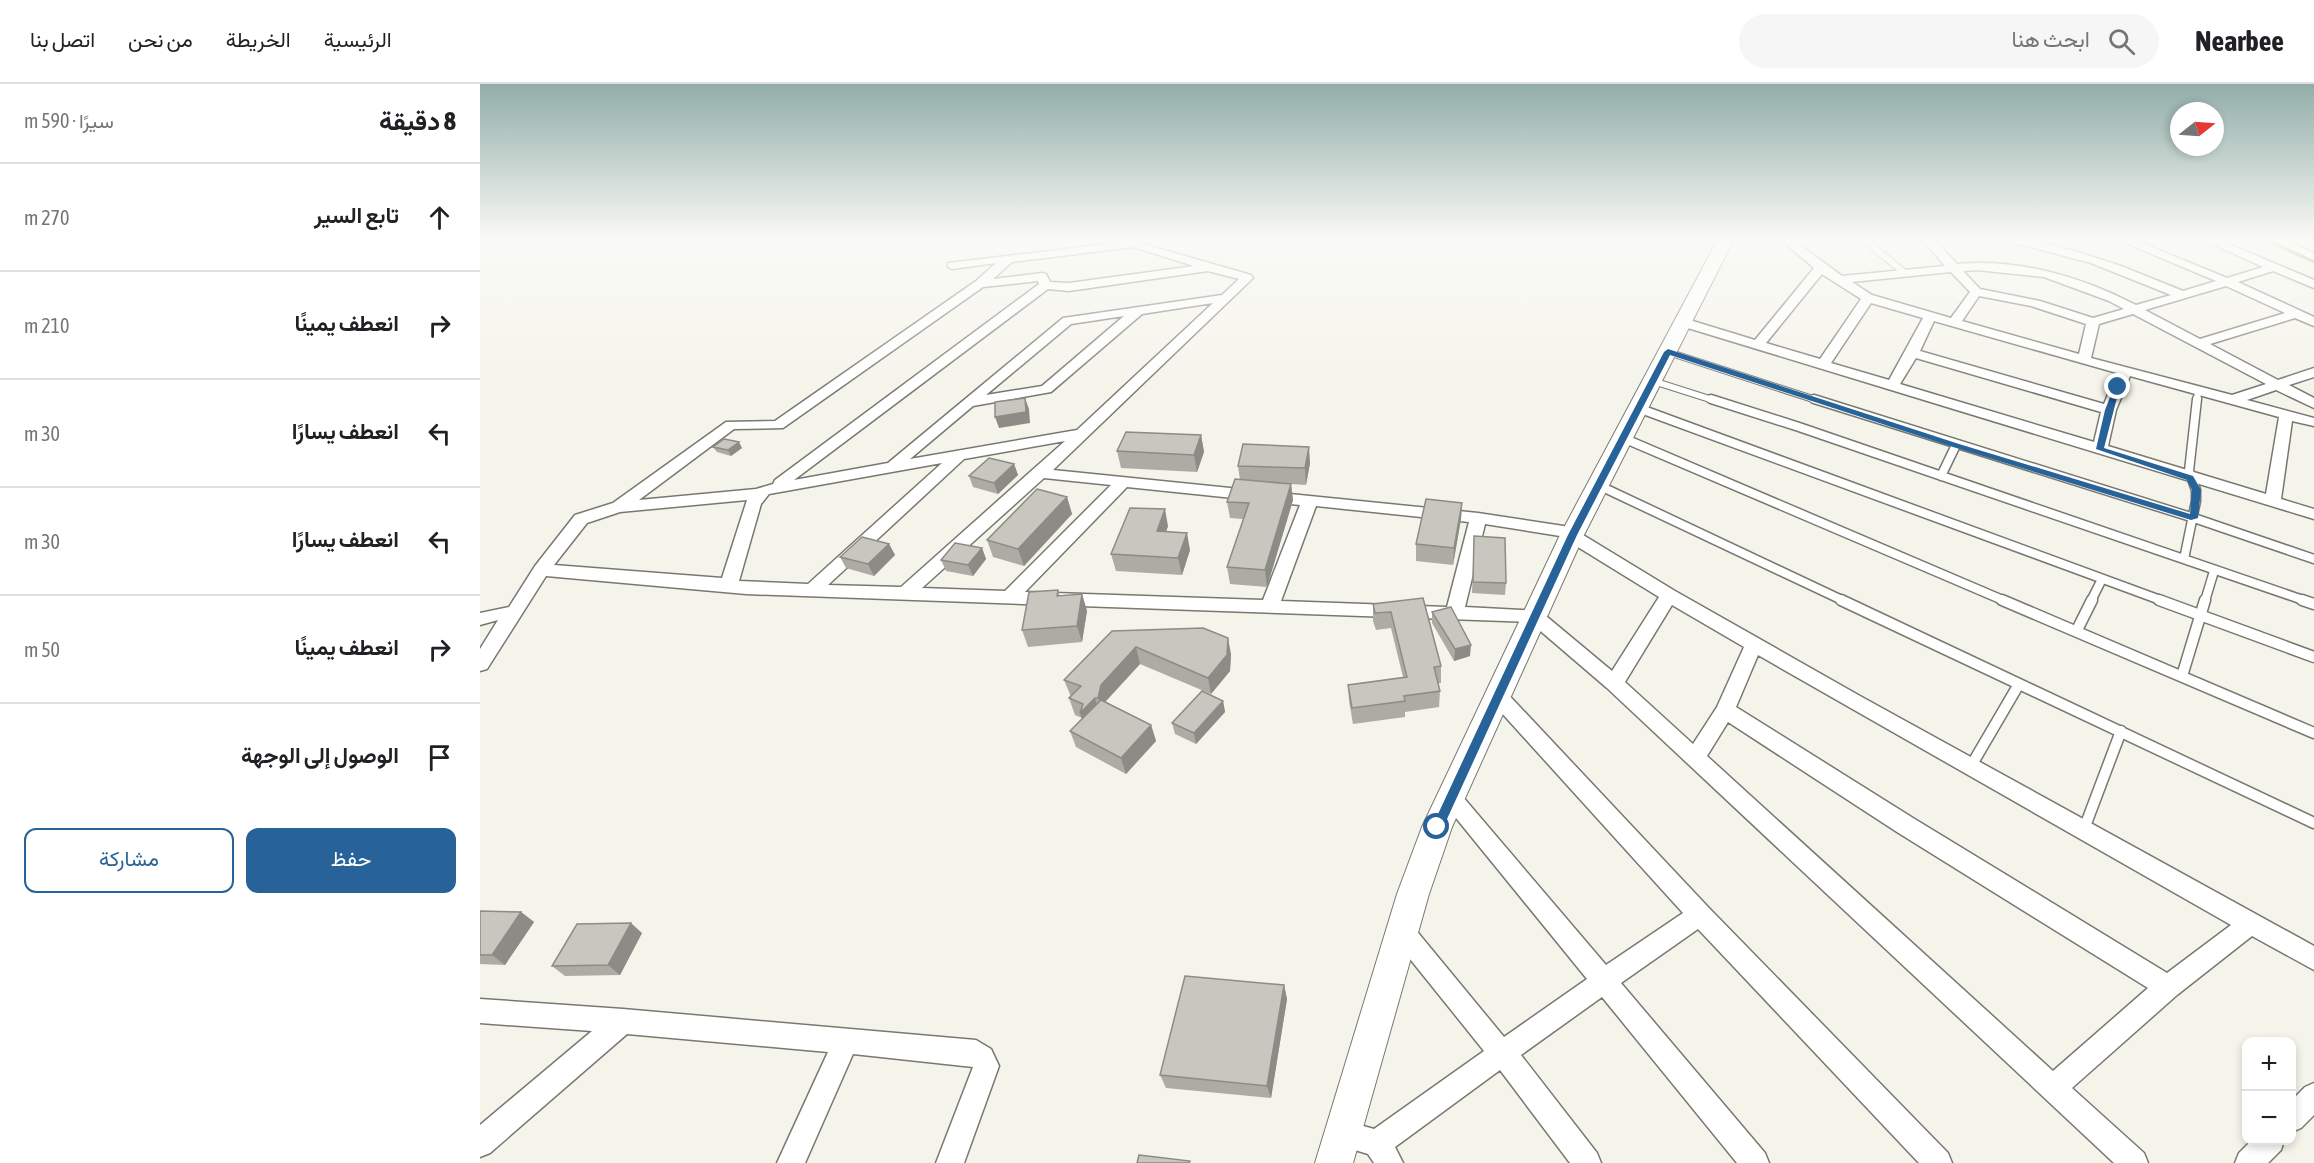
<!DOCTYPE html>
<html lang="ar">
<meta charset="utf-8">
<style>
body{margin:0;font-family:"Asap Condensed",Vazirmatn,sans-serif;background:#f6f6f6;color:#202124;direction:rtl}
.controls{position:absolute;right:18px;bottom:18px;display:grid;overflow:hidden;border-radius:12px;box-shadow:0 3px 9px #0003}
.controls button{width:54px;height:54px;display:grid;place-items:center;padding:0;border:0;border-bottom:2px solid #e0e0e0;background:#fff;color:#202124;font:30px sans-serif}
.compass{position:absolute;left:1690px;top:18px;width:54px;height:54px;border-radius:50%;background:#fff;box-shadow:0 3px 9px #0003;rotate:73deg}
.stop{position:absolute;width:18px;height:18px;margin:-14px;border:4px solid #276299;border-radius:50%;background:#fff}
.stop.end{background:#276299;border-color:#fff;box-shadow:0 2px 6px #0008}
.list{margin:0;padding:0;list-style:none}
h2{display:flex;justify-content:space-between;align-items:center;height:78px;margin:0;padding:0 24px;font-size:26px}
h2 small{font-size:20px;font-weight:400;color:#757577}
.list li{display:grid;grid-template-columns:39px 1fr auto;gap:18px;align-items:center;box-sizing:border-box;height:108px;padding:0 24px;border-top:2px solid #e0e0e0}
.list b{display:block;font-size:22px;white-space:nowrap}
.list em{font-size:20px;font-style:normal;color:#757577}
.actions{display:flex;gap:12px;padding:18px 24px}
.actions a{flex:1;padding:14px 0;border:2px solid #276299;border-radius:12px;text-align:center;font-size:21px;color:#276299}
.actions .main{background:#276299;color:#fff}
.icon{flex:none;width:33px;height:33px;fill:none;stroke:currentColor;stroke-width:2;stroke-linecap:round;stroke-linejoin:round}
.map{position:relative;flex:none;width:1834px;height:1079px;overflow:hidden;direction:ltr}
header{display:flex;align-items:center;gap:36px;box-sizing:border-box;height:84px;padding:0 30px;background:#fff;border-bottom:2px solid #e0e0e0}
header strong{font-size:28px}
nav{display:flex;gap:33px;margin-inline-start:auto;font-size:21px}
.search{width:420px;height:54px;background:#f6f6f6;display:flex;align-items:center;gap:15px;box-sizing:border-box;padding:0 21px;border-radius:33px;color:#757577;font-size:22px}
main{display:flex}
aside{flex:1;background:#fff}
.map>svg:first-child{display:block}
</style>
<header>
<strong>Nearbee</strong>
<div class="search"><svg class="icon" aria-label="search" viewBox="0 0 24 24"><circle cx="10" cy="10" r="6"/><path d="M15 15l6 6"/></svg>ابحث هنا</div>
<nav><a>الرئيسية</a><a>الخريطة</a><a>من نحن</a><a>اتصل بنا</a></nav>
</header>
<main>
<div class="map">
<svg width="1834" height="1079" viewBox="0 0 1834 1079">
<rect width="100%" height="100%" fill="#f5f4eb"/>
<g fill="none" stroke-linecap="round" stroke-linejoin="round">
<path stroke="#847939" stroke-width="4.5" d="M1785 155 1834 177"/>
<defs>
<path id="lane-far2" d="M1383 155 1425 189
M1188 268 1339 317
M1173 297 1236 317
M1717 317 1718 306"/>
<path id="lane-far1" d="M1231 315 1319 343 1826 517
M1334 315 1714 434 1834 475
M1158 324 1683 517
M1143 354 1525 517
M1461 392 1476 361
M1118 401 1364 517
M1704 475 1716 417V406L1709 387 1717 315
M1611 517 1622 495
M1725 517 1734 487"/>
<path id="lane" d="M1361 516 1834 739
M1522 516 1834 649
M1679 516 1834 573
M1822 516 1834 520
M1597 546 1612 516
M1702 592 1725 516
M1491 682 1539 600
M1604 745 1641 647"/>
<path id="street" d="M1300 155H1312L1362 192 1465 182 1442 155H1454L1477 180C1538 174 1602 193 1656 221L1691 211 1611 179 1520 155H1547L1598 168 1641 182 1703 207 1736 197 1636 155H1652L1747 194 1783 183 1721 155H1737L1834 196V204L1793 187 1758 198 1834 233V242L1815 234 1730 260 1798 296 1834 284V293L1809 301 1834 314V324L1796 306 1767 316 1834 334V342L1812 337 1801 415 1834 425V435L1198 241 1197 238 1198 235 1203 234 1275 256 1334 184ZM1497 186 1564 193 1629 217 1644 225 1613 234 1560 217 1500 205 1483 187ZM1471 188 1490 208 1471 234 1392 211 1372 198ZM1342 190 1381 215 1340 275 1286 259ZM1746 202 1805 229 1720 255 1665 226ZM1499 212 1551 222 1606 240 1599 270 1482 237ZM1391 219 1443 234 1409 296 1351 279ZM1653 230 1786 300 1752 311 1611 274 1619 240ZM1454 237 1637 289 1624 320 1440 267ZM1436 274 1621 328 1614 358 1420 300ZM1650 292 1799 333 1786 410 1628 362 1636 326Z
M1789 155H1804L1834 169V176Z
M653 157 771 191 773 194 573 386 998 429 1090 443 1195 507 1380 612 1834 862V886L1772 852 1697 911 1592 1004 1664 1069 1668 1079H1634L1127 604 1050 538 266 510 66 492 7 585 0 587V565L18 536 0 541V529L29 523 55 482 95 431 133 419 246 338 295 337 496 197 516 179 472 185 468 183V179ZM653 163 714 182 589 199 570 198 566 190 562 189 513 195 532 178ZM728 187 759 195 742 211 583 234 408 379 314 396 568 205 589 207ZM558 197 559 200 295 396 293 400 276 405 159 416 254 345 303 344 503 203ZM733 219 597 346 430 375 493 322 571 308 662 230ZM644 232 562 302 506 311 591 240ZM585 357 421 503 348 501 484 375ZM462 379 328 500 259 497 281 420 289 410ZM564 394 631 401 525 507 442 504ZM647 403 820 421 783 516 545 508ZM267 416 242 494 74 481 107 439 140 428ZM836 422 989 438 967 523 801 517ZM1005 440 1080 452 1179 513 1132 587 1060 527 985 523ZM1192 521 1264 563 1237 623 1213 660 1145 598ZM1278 571 1751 841 1687 889 1433 734 1256 623ZM1248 638 1417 748 1668 904 1573 987 1227 672Z
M1017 604 1024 606 1228 823 1468 1069 1472 1079H1439L1218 845 1141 899 1285 1069 1289 1079H1257L1122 913 1041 971 1117 1069 1121 1079H1090L1020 986 915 1063 923 1079H894L888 1070 852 1059 849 1049 852 1039 862 1036 894 1045 1004 967 914 855 910 847 914 839 922 836 930 839 1024 953 1107 895 963 718 959 712 963 706 970 703 977 706 1126 881 1203 829 1010 616 1007 611 1010 606Z
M0 915 143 925 496 956 511 965 519 982 484 1079H456L493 983 373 970 325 1079H297L348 968 147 950 10 1069 0 1073V1041L112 947 0 939Z
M1834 999V1031L1821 1044 1812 1048V1016L1825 1003Z
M1772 1056H1804L1801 1066 1788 1079H1755L1759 1069Z"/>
<path id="secondary" d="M1238 155H1254L1104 451 972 743 949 810 873 1079H835L917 810 942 743 1080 451Z"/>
</defs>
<use href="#lane-far2" stroke="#797870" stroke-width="8"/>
<use href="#lane-far1" stroke="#797870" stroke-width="11"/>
<use href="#lane" stroke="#797870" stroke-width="13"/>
<use href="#street" stroke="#797870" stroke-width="3"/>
<use href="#secondary" stroke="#797870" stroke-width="2"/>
<use href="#lane-far2" stroke="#fff" stroke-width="6"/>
<use href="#lane-far1" stroke="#fff" stroke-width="8"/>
<use href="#lane" stroke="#fff" stroke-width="10"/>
<use href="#street" fill="#fff" fill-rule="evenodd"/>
<use href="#secondary" fill="#fff" fill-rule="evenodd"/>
</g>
<path fill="#acaba4" d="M721 351 724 368 717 388 641 384 637 367Z
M233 363 262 364 251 372 237 368Z
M830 379 826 401 811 400 813 416 787 503 750 500 747 483 763 435 750 434 747 418 760 396 758 382Z
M534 380 538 391 518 410 493 403 489 392Z
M587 413 592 430 544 482 513 473 507 456Z
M982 419 981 435 973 481 936 477V460Z
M688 442 686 448 710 466 702 491 636 487 631 470Z
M994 452 1026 499 1025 511 992 509Z
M409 460 415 471 394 492 366 484 360 473Z
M502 464 506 475 493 492 466 487 461 476Z
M578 506 580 512 602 510 607 527 602 558 548 563 542 546Z
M943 514 961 582V599H958L960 607 959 623 925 628V633L873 640 869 617 868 601 923 593 911 544 896 546 893 537V520Z
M952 528 990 572 974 577 952 539Z
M632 547 751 570 750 587 731 610 660 580 626 617V618L671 641 676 657 646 690 596 663 590 647 602 634 595 631 589 614 591 613 584 596Z
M743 617 745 628 716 660 695 650 692 639Z
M0 827 41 828 54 838 25 881 0 880Z
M162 849 140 891 85 892 72 882Z
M804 901 807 915 791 1014 686 1004 680 991Z"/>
<path fill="#8c8b86" d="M545 314 549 325 550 339 519 344 515 333Z
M721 351 724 368 717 388 714 371Z
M259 358 262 364 251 372 248 366Z
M829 363 830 379 826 401 825 384Z
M534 380 538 391 518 410 514 399Z
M811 400 813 416 787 503 785 486Z
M587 413 592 430 544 482 538 465Z
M982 419 981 435 973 481 974 464Z
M685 425 688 442 680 464 677 447Z
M707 449 710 466 702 491 698 474Z
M409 460 415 471 394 492 388 480Z
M502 464 506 475 493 492 488 481Z
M602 510 607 527 602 558 597 542Z
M748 554 751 570 750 587 731 610 728 594Z
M991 561 990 572 974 577 975 565Z
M656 563 660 580 626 617 624 630 618 614 621 601Z
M615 614 620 631 606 646 600 629Z
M743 617 745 628 716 660 714 649Z
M671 641 676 657 646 690 641 674Z
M41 828 54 838 25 881 12 871Z
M151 839 162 849 140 891 128 881Z
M804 901 807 915 791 1014 787 1002Z"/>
<path fill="#c8c7bf" stroke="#8c8b86" stroke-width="1.5" d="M545 314 546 328 515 333V318Z
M646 348 721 351 714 371 637 367Z
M244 355 259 358 248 366 233 363Z
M763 360 829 363 825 384 758 382Z
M509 374 534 380 514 399 489 392Z
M755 395 811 400 785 486 747 483 769 419 747 418Z
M557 405 587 413 538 465 507 456Z
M946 415 982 419 974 464 936 460Z
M650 424 685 425 677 447 707 449 698 474 631 470Z
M994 452 1025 454 1026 499 993 498Z
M382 453 409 460 388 480 360 473Z
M475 459 502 464 488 481 461 476Z
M578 506 577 512 602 510 597 542 542 546 549 508Z
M943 514 961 582 954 583 960 607 924 612 925 617 872 624 868 601 927 593 911 528 895 529 893 520Z
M971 523 991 561 975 565 952 528Z
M723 544 748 554 747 571 728 594 656 563 621 601 618 614H615L600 629 603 620 589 614 601 602 584 596 632 547Z
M722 607 743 617 714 649 692 639Z
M621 616 671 641 641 674 590 647Z
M0 827 41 828 12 871H0Z
M151 839 128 881 72 882 97 840Z
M705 892 804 901 787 1002 680 991Z
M659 1071 710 1077 709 1079H657Z"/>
<linearGradient id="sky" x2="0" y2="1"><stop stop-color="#92ada8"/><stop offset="0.51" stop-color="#fafaf6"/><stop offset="1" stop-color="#fafaf6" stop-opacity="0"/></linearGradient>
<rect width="1834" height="306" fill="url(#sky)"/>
<path fill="#276299" d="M1188 265 1479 360 1710 430 1712 406 1707 396 1616 365 1625 326 1634 303 1640 302 1624 364 1713 392 1721 406 1718 434 1711 436 1473 363 1190 271 1097 451 962 746H953L952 743 1088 451 1184 268Z"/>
</svg>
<div class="controls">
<button>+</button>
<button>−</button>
</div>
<svg class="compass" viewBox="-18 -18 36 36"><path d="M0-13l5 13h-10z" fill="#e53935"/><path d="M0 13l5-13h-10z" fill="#757577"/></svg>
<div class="stop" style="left:957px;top:743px"></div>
<div class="stop end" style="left:1638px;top:303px"></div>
</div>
<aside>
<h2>8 دقيقة<small>سيرًا · 590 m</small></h2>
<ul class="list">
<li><svg class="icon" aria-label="ahead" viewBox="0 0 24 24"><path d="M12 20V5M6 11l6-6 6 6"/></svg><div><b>تابع السير</b></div><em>270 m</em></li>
<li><svg class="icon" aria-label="right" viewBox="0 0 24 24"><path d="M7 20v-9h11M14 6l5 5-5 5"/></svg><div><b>انعطف يمينًا</b></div><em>210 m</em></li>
<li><svg class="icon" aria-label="left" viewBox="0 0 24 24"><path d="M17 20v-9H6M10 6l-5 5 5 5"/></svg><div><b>انعطف يسارًا</b></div><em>30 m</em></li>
<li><svg class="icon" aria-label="left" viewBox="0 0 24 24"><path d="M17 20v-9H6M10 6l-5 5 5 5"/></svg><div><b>انعطف يسارًا</b></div><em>30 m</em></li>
<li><svg class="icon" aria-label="right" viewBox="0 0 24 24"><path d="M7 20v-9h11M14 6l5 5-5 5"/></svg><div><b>انعطف يمينًا</b></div><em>50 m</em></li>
<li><svg class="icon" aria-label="arrive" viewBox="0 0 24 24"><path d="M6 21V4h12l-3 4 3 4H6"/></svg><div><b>الوصول إلى الوجهة</b></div></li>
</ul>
<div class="actions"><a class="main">حفظ</a><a>مشاركة</a></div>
</aside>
</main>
